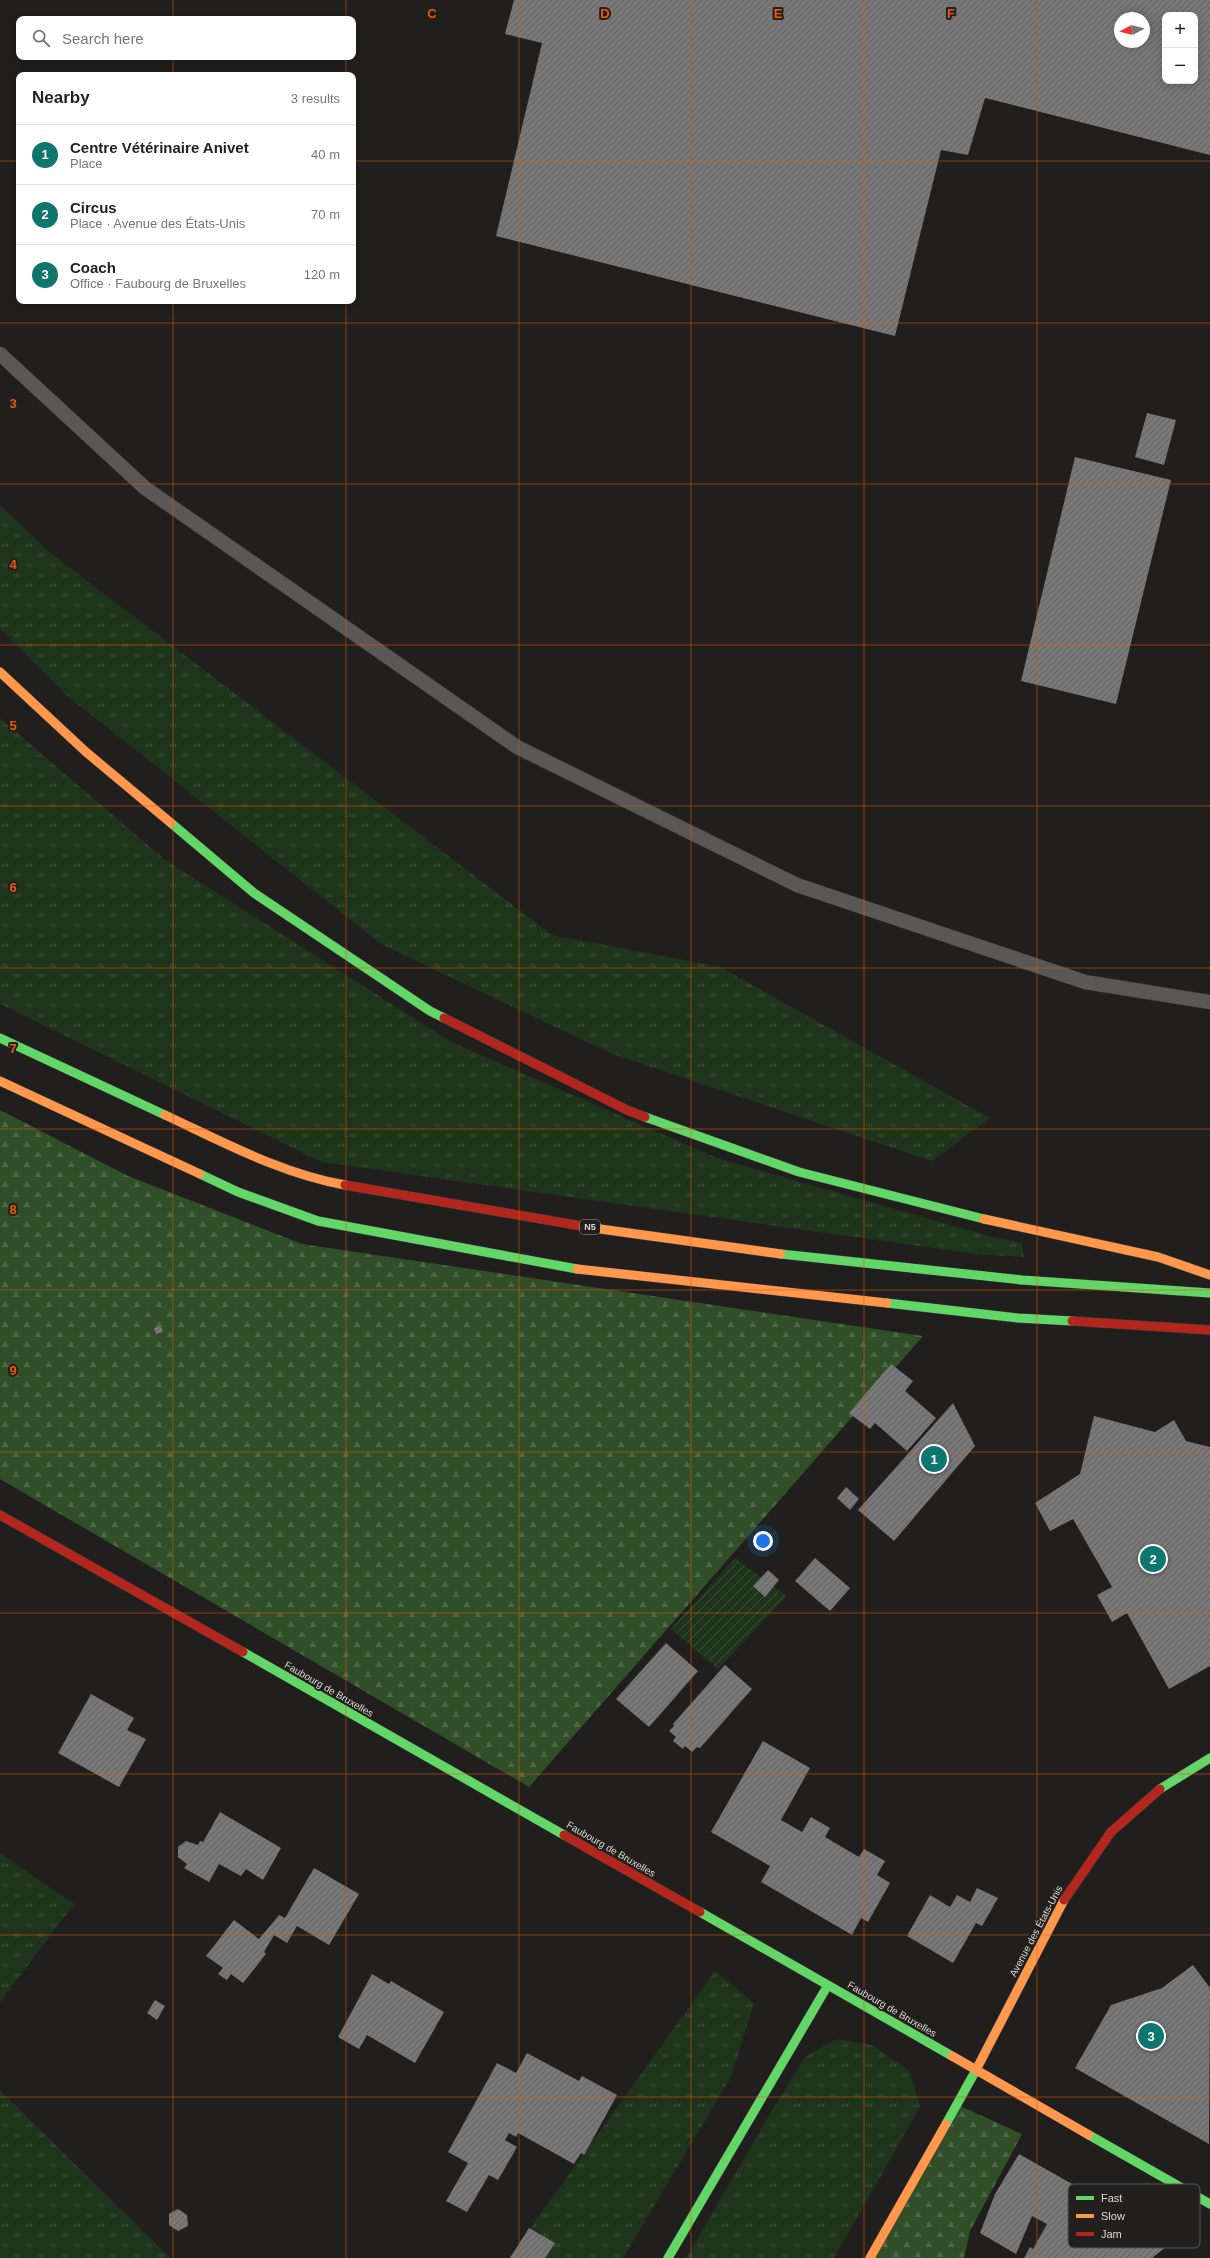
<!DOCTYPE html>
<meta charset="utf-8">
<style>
body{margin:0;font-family:Arial,sans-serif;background:#f6f6f6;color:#222}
.controls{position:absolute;right:12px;top:12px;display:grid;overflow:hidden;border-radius:8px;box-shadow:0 2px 10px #0003}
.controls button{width:36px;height:36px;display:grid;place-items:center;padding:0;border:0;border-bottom:1px solid #e0e0e0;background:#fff;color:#222;font:20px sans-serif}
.compass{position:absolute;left:1114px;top:12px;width:36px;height:36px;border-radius:50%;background:#fff;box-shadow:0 2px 10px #0003;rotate:263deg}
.you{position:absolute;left:763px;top:1541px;width:14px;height:14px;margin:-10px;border:3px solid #fff;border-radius:50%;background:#1a73e8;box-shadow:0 0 0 6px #1a73e833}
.badge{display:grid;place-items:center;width:26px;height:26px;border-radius:50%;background:#0f766e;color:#fff;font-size:13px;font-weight:700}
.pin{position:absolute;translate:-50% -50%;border:2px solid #fff;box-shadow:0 1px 4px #0006}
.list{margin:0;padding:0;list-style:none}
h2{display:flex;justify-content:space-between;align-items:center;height:52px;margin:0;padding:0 16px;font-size:17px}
h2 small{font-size:13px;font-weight:400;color:#767676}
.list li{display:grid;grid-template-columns:26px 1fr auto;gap:12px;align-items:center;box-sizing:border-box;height:60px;padding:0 16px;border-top:1px solid #e0e0e0}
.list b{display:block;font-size:15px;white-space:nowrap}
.list p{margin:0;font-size:13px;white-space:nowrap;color:#767676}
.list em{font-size:13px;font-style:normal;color:#767676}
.icon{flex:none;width:22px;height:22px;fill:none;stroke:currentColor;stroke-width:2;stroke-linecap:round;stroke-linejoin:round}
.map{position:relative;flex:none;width:1210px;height:2258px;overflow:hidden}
.search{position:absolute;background:#fff;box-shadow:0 2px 10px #0003;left:16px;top:16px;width:340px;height:44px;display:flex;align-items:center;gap:10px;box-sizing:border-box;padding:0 14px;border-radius:8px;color:#767676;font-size:15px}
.panel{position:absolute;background:#fff;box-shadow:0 2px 10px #0003;left:16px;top:72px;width:340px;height:232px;border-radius:8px}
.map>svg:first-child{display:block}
</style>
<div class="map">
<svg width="1210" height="2258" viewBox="0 0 1210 2258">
<defs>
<pattern id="grass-tufts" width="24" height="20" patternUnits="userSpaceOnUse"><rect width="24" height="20" fill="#1f351b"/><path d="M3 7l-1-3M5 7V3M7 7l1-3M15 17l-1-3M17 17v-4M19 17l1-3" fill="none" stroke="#3f523b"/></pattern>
<pattern id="forest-firs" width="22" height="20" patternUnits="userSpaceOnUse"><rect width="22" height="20" fill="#304f29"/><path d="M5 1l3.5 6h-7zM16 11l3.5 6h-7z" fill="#4d6847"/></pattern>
<pattern id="garden-furrows" width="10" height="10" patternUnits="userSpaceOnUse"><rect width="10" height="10" fill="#1f351b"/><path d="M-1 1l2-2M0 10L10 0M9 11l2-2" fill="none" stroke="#3f523b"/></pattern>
<pattern id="building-hatch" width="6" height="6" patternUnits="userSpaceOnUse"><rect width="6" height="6" fill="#797878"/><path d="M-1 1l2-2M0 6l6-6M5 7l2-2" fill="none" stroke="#636262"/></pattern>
</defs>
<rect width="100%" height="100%" fill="#211f1e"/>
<path fill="url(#grass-tufts)" d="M0 505 49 552 552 935 720 967 990 1118 932 1161 610 1053 381 944 65 694 0 629Z
M0 718 165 860 453 1043 717 1158 993 1237 1022 1243 1024 1257 976 1254 322 1162 0 1004Z
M0 1853 74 1904 0 2002Z
M715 1971 754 2003 731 2077 623 2258H509Z
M837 2039 871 2045 910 2071 920 2107 834 2258H686L773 2109 805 2057Z
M0 2090 170 2258H0Z"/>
<path fill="url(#forest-firs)" d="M0 1110 128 1176 302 1244 923 1336 529 1787 0 1479Z
M956 2104 1022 2134 970 2231 964 2258H870Z"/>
<path fill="url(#garden-furrows)" d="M735 1558 787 1596 718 1669 671 1629Z"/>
<path fill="url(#building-hatch)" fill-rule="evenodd" d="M514 0H1210V155L985 98 968 155 941 150 895 336 496 236 542 43 505 34ZM1165 15H1195V81H1165ZM1120 18H1144V42H1120Z
M1147 413 1176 420 1164 465 1135 457Z
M1075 457 1171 480 1116 704 1021 681Z
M161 1326 163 1332 156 1334 154 1328Z
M891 1364 913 1381 905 1391 936 1418 907 1451 875 1423 870 1429 849 1413Z
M953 1403 975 1446 894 1541 858 1510Z
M1094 1416 1155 1432 1174 1420 1186 1441 1210 1447V1666L1169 1689 1127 1613 1112 1622 1097 1595 1112 1587 1073 1519 1050 1531 1035 1503 1080 1474Z
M846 1487 859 1499 850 1510 837 1498Z
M815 1558 850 1588 830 1611 795 1581Z
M768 1570 779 1580 765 1597 753 1586Z
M666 1643 698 1671 649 1727 616 1699Z
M725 1665 752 1689 700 1748 697 1747 692 1752 685 1746 683 1749 673 1741 676 1737 669 1731 674 1726 673 1724Z
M91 1694 134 1718 127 1730 146 1739 119 1787 58 1753Z
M763 1741 810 1768 781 1820 802 1832 811 1817 830 1828 825 1837 859 1857 864 1849 885 1861 877 1875 890 1883 868 1922 861 1918 852 1935 761 1882 770 1866 711 1832Z
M220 1812 281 1848 263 1880 246 1869 241 1876 219 1864 209 1882 184 1868 187 1864 178 1857V1847L186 1841 198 1845 200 1841 203 1842Z
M314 1868 359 1894 329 1945 297 1926 287 1943 274 1935 264 1952 266 1954 243 1983 231 1974 227 1980 218 1974 223 1968 206 1956 234 1920 259 1939 279 1915 285 1918Z
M977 1888 998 1898 982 1926 976 1923 953 1963 907 1936 930 1895 950 1907 957 1895 970 1902Z
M1193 1965 1210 1988 1209 2144 1075 2068 1111 2005 1162 1988Z
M372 1974 389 1984 391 1981 444 2012 415 2063 367 2035 359 2049 338 2037Z
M155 2000 165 2006 157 2020 147 2013Z
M527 2053 579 2081 582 2076 617 2095 584 2155 581 2153 574 2164 518 2133 516 2137 509 2133 505 2140 517 2147 498 2180 489 2175 467 2212 446 2201 468 2163 448 2152 497 2063 516 2073Z
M1019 2154 1120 2211 1172 2242 1152 2258H1024L1030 2247 1033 2249 1047 2224 1032 2216 1016 2254 980 2233 995 2194Z
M178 2209 187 2215 188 2226 178 2231 169 2225V2214Z
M529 2228 555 2243 545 2258H510Z"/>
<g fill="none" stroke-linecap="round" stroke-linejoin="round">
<defs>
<path id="lane" d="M0 354 145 488 517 747 797 885 1085 982 1210 1002"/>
<path id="fast" d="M171 823 254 893 430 1011 444 1018
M0 1038 165 1115
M645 1117 799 1172 984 1219
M200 1174 238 1192 318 1221 577 1269
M781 1254 1022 1280 1210 1293
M887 1303 1018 1318 1072 1321
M243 1652 564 1835
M1160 1789 1210 1758
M700 1912 952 2056
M946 2124 976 2070
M1089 2135 1210 2204
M668 2258 828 1985"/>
<path id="slow" d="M0 672 86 752 171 823
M0 1081 200 1174
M165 1115C223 1142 282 1174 345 1185
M984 1219 1158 1257 1210 1275
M593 1228 781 1254
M577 1269 887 1303
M952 2056 1089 2135
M976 2070 1064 1900
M870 2258 946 2124"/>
<path id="jam" d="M444 1018 627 1110 645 1117
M345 1185 593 1228
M1072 1321 1210 1330
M0 1515 243 1652
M564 1835 700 1912
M1064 1900 1111 1832 1160 1789"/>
</defs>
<use href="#lane" stroke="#3c3b3a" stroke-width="15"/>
<use href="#fast" stroke="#3c3b3a" stroke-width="10"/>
<use href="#slow" stroke="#3c3b3a" stroke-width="10"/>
<use href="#jam" stroke="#3c3b3a" stroke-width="10"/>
<use href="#lane" stroke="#595857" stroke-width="14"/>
<use href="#fast" stroke="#63d668" stroke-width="9"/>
<use href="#slow" stroke="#ff974d" stroke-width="9"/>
<use href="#jam" stroke="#b3261e" stroke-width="9"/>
</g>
<path fill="none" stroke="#e8590c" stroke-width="1" stroke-opacity="0.55" d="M173 0V19M346 0V19M519 0V2258M691 0V2258M864 0V2258M1037 0V2258M173 57V75M346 57V75M0 161H19M353 161H1210M173 301V2258M346 301V2258M0 323H1210M0 484H1210M0 645H1210M0 806H1210M0 968H1210M0 1129H1210M0 1290H1210M0 1452H1210M0 1613H1210M0 1774H1210M0 1935H1210M0 2097H1210"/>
<g text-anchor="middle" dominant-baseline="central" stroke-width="4" stroke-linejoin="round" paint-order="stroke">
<rect fill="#221f1d" stroke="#a4a2a0" stroke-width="1" x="580" y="1220" width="20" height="14" rx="3"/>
<g font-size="9" font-weight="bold" fill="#dcdad8">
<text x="590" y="1227">N5</text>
</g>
<g font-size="10" fill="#dcdad8" stroke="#221f1d">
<text transform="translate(329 1689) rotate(30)">Faubourg de Bruxelles</text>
<text transform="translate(611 1849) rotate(30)">Faubourg de Bruxelles</text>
<text transform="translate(1036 1931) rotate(-62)">Avenue des États-Unis</text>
<text transform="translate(892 2009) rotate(30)">Faubourg de Bruxelles</text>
</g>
</g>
<rect x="1068" y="2184" width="132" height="64" rx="6" fill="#221f1d" stroke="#5a5755" stroke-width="1"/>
<rect x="1076" y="2196" width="18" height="4" fill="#63d668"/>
<rect x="1076" y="2214" width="18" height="4" fill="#ff974d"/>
<rect x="1076" y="2232" width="18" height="4" fill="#b3261e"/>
<g font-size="11" fill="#dcdad8">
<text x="1101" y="2202">Fast</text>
<text x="1101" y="2220">Slow</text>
<text x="1101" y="2238">Jam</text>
</g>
<g font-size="13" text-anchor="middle" font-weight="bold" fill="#e8590c" stroke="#221f1d" stroke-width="4" stroke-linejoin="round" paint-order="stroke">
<text x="432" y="18">C</text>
<text x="605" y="18">D</text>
<text x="778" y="18">E</text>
<text x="951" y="18">F</text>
<text x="13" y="408">3</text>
<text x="13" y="569">4</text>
<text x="13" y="730">5</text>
<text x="13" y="892">6</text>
<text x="13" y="1053">7</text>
<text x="13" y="1214">8</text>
<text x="13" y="1375">9</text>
</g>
</svg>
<div class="controls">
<button>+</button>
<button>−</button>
</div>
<svg class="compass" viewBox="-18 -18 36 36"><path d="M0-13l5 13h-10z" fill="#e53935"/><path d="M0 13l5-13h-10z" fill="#767676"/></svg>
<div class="you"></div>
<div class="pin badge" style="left:934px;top:1459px">1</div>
<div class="pin badge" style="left:1153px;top:1559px">2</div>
<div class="pin badge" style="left:1151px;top:2036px">3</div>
<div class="search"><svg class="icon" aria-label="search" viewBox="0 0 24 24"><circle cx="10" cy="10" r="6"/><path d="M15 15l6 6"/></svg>Search here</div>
<section class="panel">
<h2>Nearby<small>3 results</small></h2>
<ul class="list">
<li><span class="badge">1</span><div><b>Centre Vétérinaire Anivet</b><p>Place</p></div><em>40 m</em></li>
<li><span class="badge">2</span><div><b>Circus</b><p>Place · Avenue des États-Unis</p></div><em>70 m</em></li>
<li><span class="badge">3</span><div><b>Coach</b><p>Office · Faubourg de Bruxelles</p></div><em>120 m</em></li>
</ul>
</section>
</div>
